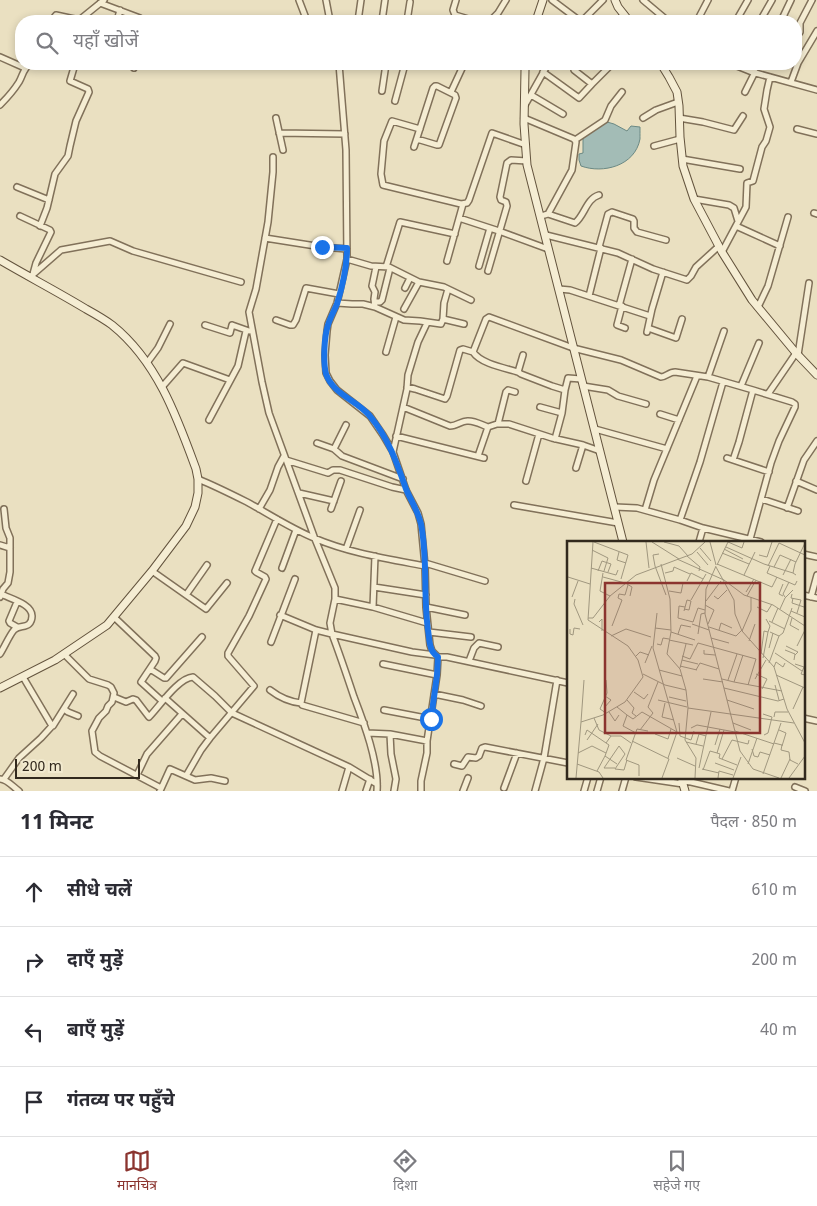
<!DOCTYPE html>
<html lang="hi">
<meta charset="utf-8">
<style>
body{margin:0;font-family:Georgia,"Noto Sans Devanagari",serif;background:#f7f7f7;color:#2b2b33}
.scale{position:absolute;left:15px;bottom:12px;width:125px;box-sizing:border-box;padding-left:5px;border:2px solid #32291d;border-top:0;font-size:14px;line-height:18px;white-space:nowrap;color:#32291d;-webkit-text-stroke:4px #f2eacf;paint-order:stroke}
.stop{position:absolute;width:15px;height:15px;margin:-11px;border:4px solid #1a73e8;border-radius:50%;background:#fff}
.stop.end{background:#1a73e8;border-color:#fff;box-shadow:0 1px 5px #0008}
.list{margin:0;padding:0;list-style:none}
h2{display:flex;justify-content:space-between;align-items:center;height:65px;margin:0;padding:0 20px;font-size:21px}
h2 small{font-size:16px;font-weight:400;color:#7c7c81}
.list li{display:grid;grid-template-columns:32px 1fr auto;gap:15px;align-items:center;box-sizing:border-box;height:70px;padding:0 20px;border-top:1px solid #e1e1e2}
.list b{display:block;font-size:19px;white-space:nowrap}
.list em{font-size:16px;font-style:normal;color:#7c7c81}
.icon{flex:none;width:28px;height:28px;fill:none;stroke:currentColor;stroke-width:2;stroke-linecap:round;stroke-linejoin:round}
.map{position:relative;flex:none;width:817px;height:791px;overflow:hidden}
.search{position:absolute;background:#fff;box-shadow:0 2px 8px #0003;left:15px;right:15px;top:15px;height:55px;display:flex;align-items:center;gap:12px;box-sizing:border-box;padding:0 18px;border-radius:20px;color:#7c7c81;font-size:19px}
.sheet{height:345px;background:#fff}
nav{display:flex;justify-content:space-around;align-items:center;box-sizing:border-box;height:70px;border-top:1px solid #e1e1e2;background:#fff;font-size:14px;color:#7c7c81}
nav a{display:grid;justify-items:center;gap:2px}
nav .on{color:#8b342f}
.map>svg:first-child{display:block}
</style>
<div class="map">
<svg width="817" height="791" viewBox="0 0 817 791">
<rect width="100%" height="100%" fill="#eae0c1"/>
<path fill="#a3bcb6" stroke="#6b8984" d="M607 122 614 124 627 131 631 126 640 127C640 131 640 136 640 139 635 166 603 174 581 166L579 160V154L583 153V137L599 125Z"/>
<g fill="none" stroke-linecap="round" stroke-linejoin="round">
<defs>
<path id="street" d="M299 0 307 21
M326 0 330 21
M456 0 453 10 455 15 475 21
M552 0 580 21
M643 0 668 21
M100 3 140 18 143 21
M51 21 56 15 79 20
M78 21 104 0
M117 21 120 10
M358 21 361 0
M382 21 385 0
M407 21 410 2
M490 21 498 13 506 0
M582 21 603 0
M618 21 624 14
M697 21 708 0
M736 21 748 0
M760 21 772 0
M781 21 791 0
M796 38 800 32V23L812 0
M0 57 25 68
M85 64 87 65 89 64
M339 64 346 150 347 259 337 303 328 324 327 331 325 355 326 373 330 381 337 390 370 416 383 435 393 452 406 490 418 513 421 524 425 566
M578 64 574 68V70L592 84 612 64
M732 64 752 72 817 90
M134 68 135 64
M543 72 579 98 592 84
M791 82 798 63 817 31
M382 91 386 64
M451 92 464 64
M745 92 755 72
M531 95 563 114
M395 101 405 64
M0 105C7 98 14 90 19 82 23 75 23 69 30 64
M525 105 548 64
M276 118 283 150
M524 118 574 139 576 142 572 170 548 214 541 216
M643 118 656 110 678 102
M679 118 703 122 734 130 743 116
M420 129 392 121 384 141 381 174 383 185 461 204 467 203 469 200 492 133 526 145
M797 129 817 134
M279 133 345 134
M575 140 605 120 611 106 622 92
M654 146 680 139
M414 147 433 88 435 86H437L455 95 456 98 439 145H437L417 139
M273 157V172L268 222 256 289 249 312 262 382 269 413 315 539 335 588V599L330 623 332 634C340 655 347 676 354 697 364 723 379 763 377 791
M682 159 740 169
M17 187 49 200
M694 199 729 205 734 208 738 221
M814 213 817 214
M548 214 575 223C585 215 586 199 599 195
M20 216 50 230 51 232 36 263 33 274
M459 218 499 231 548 249
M40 226 47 208 55 174 68 156 70 146 76 121 89 92 88 89 70 81 75 64
M736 226 780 246
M546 235 618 253 653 269 687 280 691 276 696 267 719 246
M265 238 322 247 347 249
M599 247 608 214 612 212 633 219 634 221V228L637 232 666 240
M722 252 746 207 747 183 753 181 762 147 766 141 770 127 764 109 767 90 770 77
M347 259 371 266 389 267 419 282 444 287 471 300
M447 261 463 204
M479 266 490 228
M386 267 400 222 455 234
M488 271 507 206 506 202 501 200 500 197 507 163 511 160 527 161
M30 277 61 250 110 241 133 251 241 282
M405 288 410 278
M559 289 570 290 650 316
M589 296 601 248
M375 302H380L382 300 390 268
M337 303 352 304H363L375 307 404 320 420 321 441 324 443 319 464 324
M619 306 632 259
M622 306 617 325 625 328
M375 307 374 299 375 292 372 286 376 267
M758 307 768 286 788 217
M404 309 419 282
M443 319 444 303 448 289
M276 320 290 325H293L296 320 306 288 339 294
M205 325 230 333 232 325 249 331
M648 328 676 338 682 319
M647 332 652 309 663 272
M386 352 396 317
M473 352C481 364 505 368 518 372
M523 355 518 372 521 374 552 386 565 390 568 378 581 379
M798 355 809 283
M147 363 158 348 170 324
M708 377 724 331
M583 386 608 390 618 396 646 404
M741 386 759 343
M162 387 183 363 230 380
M407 387 415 389 445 399 447 396 460 350 463 349 473 352 486 319 489 317 573 348 621 360 661 377C666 377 669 372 675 372L708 377 753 390 792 402 795 404V407L779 441 771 463 750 539
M768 394 796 353
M403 407 450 426C457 426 461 421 467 421 474 420 482 425 488 427
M540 407 562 413 555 439
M562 413 565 390
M660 414 679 420
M209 420 238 366 246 331
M498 424 506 392 508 390 515 392
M595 429 667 449
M396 436 484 458
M317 443 334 449 342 456 403 479
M334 449 346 425
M393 452 407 389 408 375 418 342 427 323
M478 456 488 427 497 424H509L552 438 583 445 600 451
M727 458 769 472
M286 460 328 473 333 470H340L392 487 406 490
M733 460 739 442 753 390
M576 468 583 445
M198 479C215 486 231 494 247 502 269 514 290 528 314 538 349 553 388 559 425 566L426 607 430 645 432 651 438 657H447L568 683
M526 481 539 434
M796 481 817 490
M299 493 334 501
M762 499 798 511
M514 505 618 523
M615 507 637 508 680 520 700 462 723 382
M787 508 804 460 817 441
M259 509 270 490 278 467 284 456
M331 509 341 481
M645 510 654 480 697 376
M680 520 703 528 761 542
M699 542 703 528
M0 545 10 548
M346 549 360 510
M803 554 817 557
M425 563 485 581
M282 568 296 530
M152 571 206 609 227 583
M374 587 426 595
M186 595 207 565
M803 595 817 598
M0 597 3 589 8 583 10 572V538L6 528 4 509
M811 597 817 575
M335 599 373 607 427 623
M373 607 375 556
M426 607 465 615
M280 615 316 630 332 634 412 652 435 655
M114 617 155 656 156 658 155 661 141 682 162 701
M17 627 10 623 9 621 17 602
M316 630 301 703 302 705 364 723
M429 632 471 637
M271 642 295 579
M0 654C5 646 9 636 14 630 19 625 25 628 29 624 31 622 32 619 32 616 32 604 11 599 1 594
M64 654 89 679 108 685 111 687 114 693 112 702 108 706 106 711 99 718 92 731 95 752 100 756 161 788
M469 661 474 648 479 643 498 647
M383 664 437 675
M150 669 164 678H166L202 637
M23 677 52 726H53L73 694
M270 690C279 697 291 702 301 703
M434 694 463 700 481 706
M114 697 126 702 133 699 136 700 149 717C159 707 178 678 193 677L215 696 232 713 349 767 377 784
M165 698 210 738
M64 709 68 712 78 716
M384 710 431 719
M803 718 817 721
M367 733 390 734 427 741
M390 734 391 754 396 779 394 791
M454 764 462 766 468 757 476 758 479 756 482 748 485 747 568 763
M137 775 147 754 182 714
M186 776 201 750 210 738 254 686 228 656V653L249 616 266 579 265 577 256 572 255 571 277 519
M636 777 683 784
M0 779C7 779 13 787 19 791
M4 779 19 758 41 738 52 726
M682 781 691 782 729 791
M795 787 805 791
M504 788 517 753
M160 791 170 769 195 780 211 778 225 781
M342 791 349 767
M366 791 370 779
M421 791V781L427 753V741L437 675 438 657
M463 791 468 778
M535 791 544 758 557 680
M584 791 588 777
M597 791 601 777
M622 791 626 777
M732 791 736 777"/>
<path id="secondary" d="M615 0 618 7 629 21
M536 21 543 0
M526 64 525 70 524 124 527 165 623 542
M661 64 669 77 677 92 679 106 680 137 683 166 694 199 722 252 752 300 796 353 817 375
M0 260C29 277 58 292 86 309 95 314 104 319 112 325 157 361 177 417 196 469L198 479V493L195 507 186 526 152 571 107 625 55 660 0 688
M681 777 685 791"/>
</defs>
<use href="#street" stroke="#81715a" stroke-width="8"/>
<use href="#secondary" stroke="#63533d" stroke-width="9"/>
<use href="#street" stroke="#f5edd3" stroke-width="5"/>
<use href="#secondary" stroke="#f5edd3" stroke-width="7"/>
</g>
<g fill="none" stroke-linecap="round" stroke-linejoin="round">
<path stroke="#1a73e8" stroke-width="6" d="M322 247 347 248C347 265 342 288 337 304 334 311 330 318 328 325 324 337 323 362 326 374 333 394 356 400 369 415 388 437 397 463 406 489 411 501 418 511 421 524 428 559 423 595 428 630 429 636 429 642 431 648 432 652 434 654 438 657L437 675 431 719"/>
</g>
<g transform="translate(567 541)">
<rect width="238" height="238" fill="#eae0c1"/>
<path fill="none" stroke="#a0977f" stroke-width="1" d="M27 1 61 14 54 38M79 1 82 27M85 1 112 18M97 1 112 5 121 15M143 1 149 24M161 1 175 7 177 1M212 2 238 14M159 6 197 23 226 32M133 7 144 20M157 8 176 18M25 9 41 17 37 30M52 11 50 19 59 22M130 11 141 24M155 12 182 23M192 14 200 16 205 1M120 15 133 26 132 30M110 18 157 39 177 54 206 64 238 85M94 23 103 58 104 91 100 113 113 128 119 149M150 23 205 46 210 36M150 24 161 1M88 25 99 54M88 25 86 14 92 13M149 25 139 48 138 73 173 210 186 228 212 237M201 25 212 2M203 25 200 32 228 44 230 40M149 26 167 59 168 73 175 90 207 126 220 168 238 202M207 26 213 14 229 21M24 27 49 34 51 29M31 30 35 20 44 23 41 31M36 32 33 50 43 55M98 32 106 30 107 26 123 33M177 34 188 11M216 34 224 18M229 34 226 32 228 23 238 2M1 36 23 43M36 36 58 42M120 40 124 32 136 38M60 43 65 46 63 55M216 43 212 53 216 55M102 50 114 52 116 42M179 51 187 38M225 53 224 57 234 59 230 72M147 55 151 58 160 49M180 55 189 39M5 56 11 40M218 56 216 53 222 41M226 57 225 62 237 66M8 58 7 63 16 84M124 59 139 33M139 60 154 40M138 64 147 69 141 83M118 66 112 65 111 77 126 81 131 67 138 69M190 66 200 71 205 63M225 67 224 70 238 76M213 68 218 57 226 49M117 70 120 59 124 60 122 69 117 68M90 72 86 107 110 191 101 217M21 77H26L43 55 69 34 125 13 138 1M225 77 223 84 232 89M202 80 218 88M32 81 35 78V90M205 81 211 67M125 83 142 89M45 85 55 59 51 57 52 53 58 54 61 44M142 86 169 95 175 89M88 87 104 89M3 88V93L6 94 7 87 13 88M152 89 154 82 165 87M175 90 184 69V56M104 91 128 99M203 91 212 95 216 92 224 70M111 93 114 84 124 86M131 93 134 73 138 72M44 95 59 88 84 96M144 97 162 102M102 99 126 104M182 100 188 83M90 103 94 104 96 97 102 98M219 105 231 111 228 114M230 105 238 89M202 107 206 92M137 109V113L148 114M218 109 228 113 227 119M208 112 235 130M194 113 197 90 201 91 203 85 199 78M69 115 73 111 82 114M115 115 123 118 131 102 189 118 181 144M196 117 201 91M115 119 131 123M78 122 85 105M202 122 212 95M228 123 237 126 234 133 238 134M113 125 130 129M207 126 209 121 216 126 218 122M113 127 119 103M92 129 115 135M129 129 133 122 152 128M76 133 98 144 119 149 121 167 227 182M189 133 200 138 195 148M209 134 238 147M136 138 156 141M155 138 167 141 176 114M188 138 199 119M39 139 40 152 33 168 39 172M161 139 170 113M167 141 215 150M208 144 212 159M157 147 211 160 217 158M67 151 77 158 81 153M102 156 119 160M60 159 67 167 65 172 69 175M91 159 120 166M160 159 187 168M98 162 95 176 107 179M50 166 60 174 56 185 69 192M37 167 44 159 38 155M121 167 118 199 129 217 128 237M226 168 236 146M42 171 48 180 52 174M196 173 205 176 201 192 197 194M60 174 66 178 75 171 110 191M207 176 208 171H221M27 177 32 189 44 195 39 202M14 181 17 139M112 182 113 195 124 199 127 190M166 182 184 189M124 187 130 184 168 191M73 189 86 172 81 166 91 141M157 189 150 212 153 213 152 217 170 224M212 189 219 192 215 205M168 190 207 203M88 193 101 198 104 188M18 194 20 189 42 204 38 215M44 195H54L64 202M20 199 31 183M65 200 102 218 95 237M119 201 136 205M207 202 215 204 214 209 222 211 223 219 231 223M129 203 132 193 139 195M148 204 153 188M185 208 187 215 191 216 193 211 203 214M11 212 25 205 39 212M110 217 128 225M155 218 165 199 181 203 182 199M59 219 70 188 81 190M59 219 72 224V235M148 222 167 229M10 223 32 231 36 237M181 223 190 197M48 227H37L52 205 58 213 48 228 57 229 60 219M132 227 144 171M135 228 152 232M136 229 143 210 150 212M30 230 38 215 50 223M196 233 214 182M9 237 14 181 36 174 58 161 76 136 71 119 61 105 21 79 26 1M151 237 152 230 166 234M166 237 174 216M214 237 223 218M222 237 238 215"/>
<path fill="#8b342f" fill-opacity="0.15" stroke="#8b342f" stroke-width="2.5" d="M38 42H193V192H38Z"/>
<rect width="238" height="238" fill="none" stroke="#32291d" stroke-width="2.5"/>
</g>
</svg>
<div class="scale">200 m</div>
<div class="stop" style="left:431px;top:719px"></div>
<div class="stop end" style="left:322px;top:247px"></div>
<div class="search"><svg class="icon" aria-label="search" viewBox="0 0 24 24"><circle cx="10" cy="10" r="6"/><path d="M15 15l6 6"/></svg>यहाँ खोजें</div>
</div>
<section class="sheet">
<h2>11 मिनट<small>पैदल · 850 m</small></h2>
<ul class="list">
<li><svg class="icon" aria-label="ahead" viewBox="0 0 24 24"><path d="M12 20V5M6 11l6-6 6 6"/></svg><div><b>सीधे चलें</b></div><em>610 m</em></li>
<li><svg class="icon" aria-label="right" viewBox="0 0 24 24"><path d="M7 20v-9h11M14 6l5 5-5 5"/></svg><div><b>दाएँ मुड़ें</b></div><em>200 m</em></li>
<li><svg class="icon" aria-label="left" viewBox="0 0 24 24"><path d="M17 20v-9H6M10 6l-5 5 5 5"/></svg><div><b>बाएँ मुड़ें</b></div><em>40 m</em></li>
<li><svg class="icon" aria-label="arrive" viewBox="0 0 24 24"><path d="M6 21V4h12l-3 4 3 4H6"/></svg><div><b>गंतव्य पर पहुँचे</b></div></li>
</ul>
</section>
<nav>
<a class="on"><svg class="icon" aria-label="map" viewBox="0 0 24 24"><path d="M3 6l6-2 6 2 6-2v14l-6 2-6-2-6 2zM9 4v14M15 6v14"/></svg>मानचित्र</a>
<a><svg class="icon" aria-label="directions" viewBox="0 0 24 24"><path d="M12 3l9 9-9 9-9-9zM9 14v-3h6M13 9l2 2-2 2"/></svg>दिशा</a>
<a><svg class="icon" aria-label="saved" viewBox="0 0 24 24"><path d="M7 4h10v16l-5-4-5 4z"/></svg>सहेजे गए</a>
</nav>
